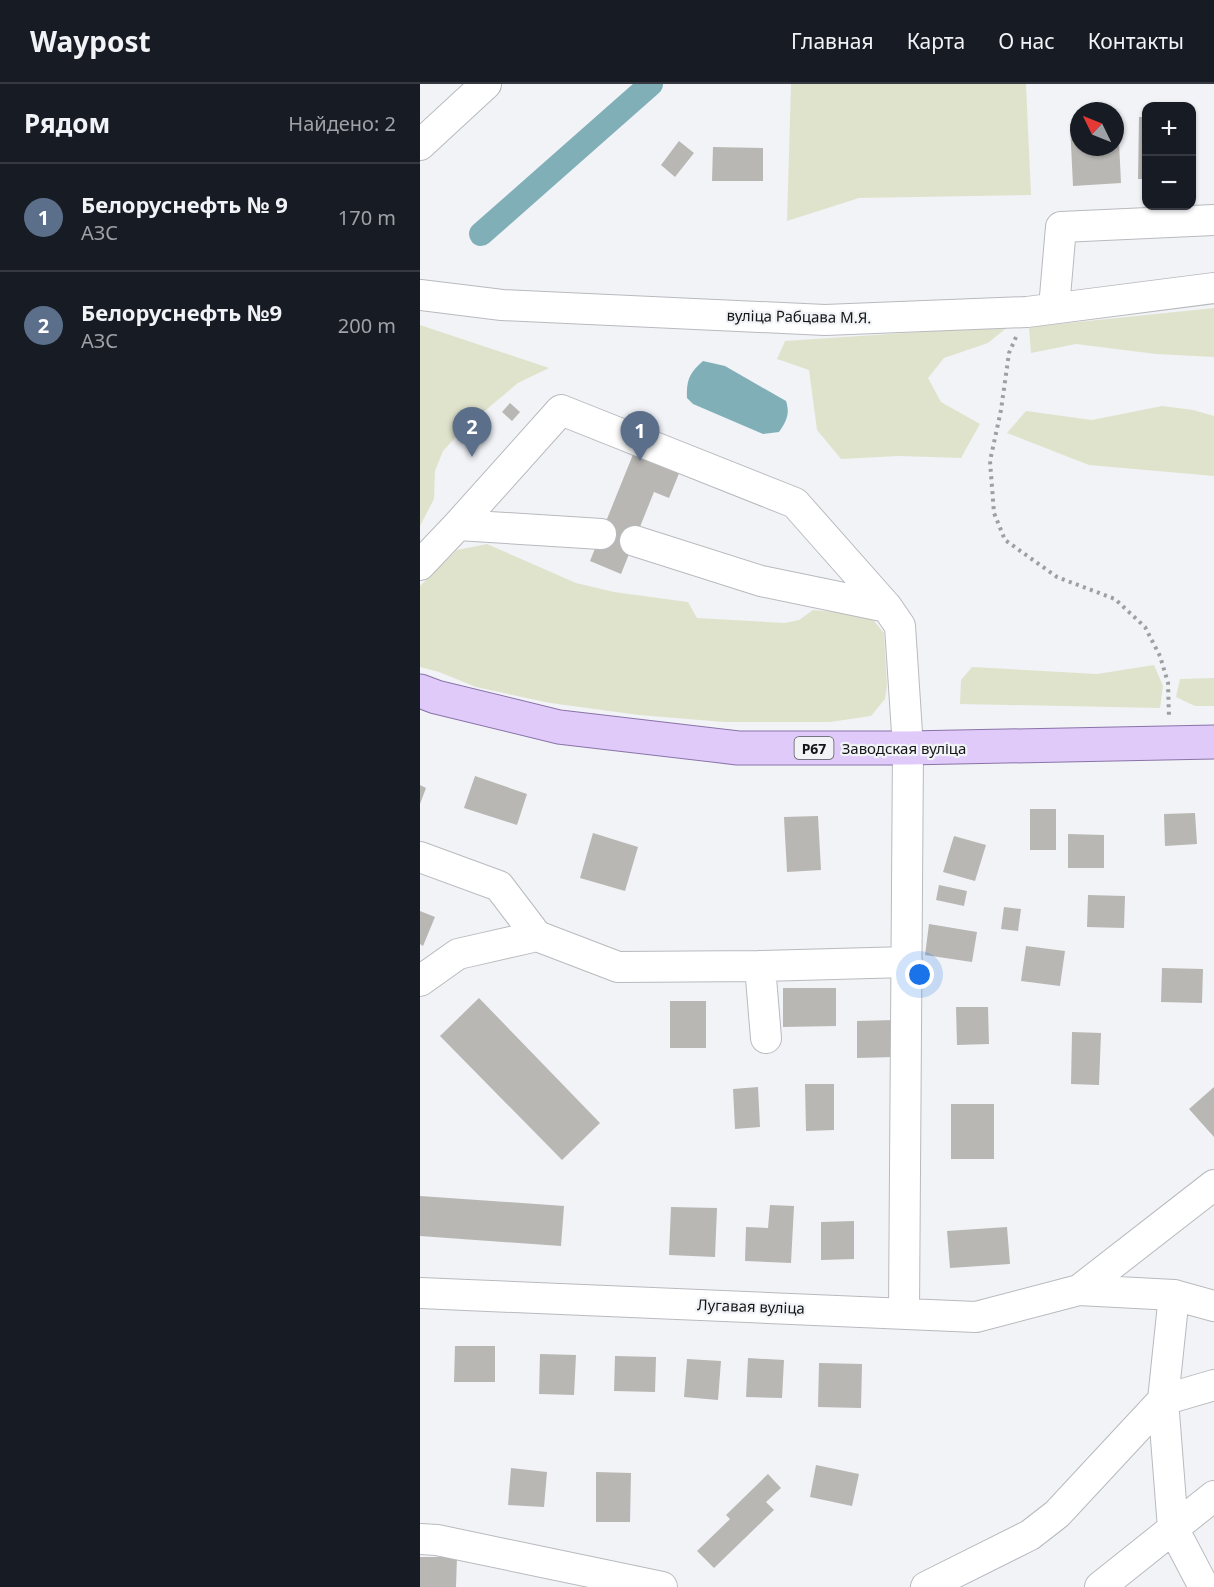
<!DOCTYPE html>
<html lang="ru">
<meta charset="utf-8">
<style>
body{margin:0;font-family:"Noto Sans",sans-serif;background:#242831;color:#f1f3f6}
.controls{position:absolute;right:18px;top:18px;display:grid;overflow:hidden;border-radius:12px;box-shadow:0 2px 4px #0004}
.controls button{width:54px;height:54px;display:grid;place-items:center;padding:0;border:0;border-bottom:2px solid #363941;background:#171b24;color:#f1f3f6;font:30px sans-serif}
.compass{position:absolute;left:650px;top:18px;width:54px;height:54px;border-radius:50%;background:#171b24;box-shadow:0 2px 4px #0004;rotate:313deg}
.you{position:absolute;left:500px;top:891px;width:21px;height:21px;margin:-15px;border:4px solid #fff;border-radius:50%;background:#1a73e8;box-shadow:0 0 0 9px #1a73e833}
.badge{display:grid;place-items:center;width:39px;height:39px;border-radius:50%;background:#db2777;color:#fff;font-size:20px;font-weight:700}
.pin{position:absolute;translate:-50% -50px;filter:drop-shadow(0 2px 3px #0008)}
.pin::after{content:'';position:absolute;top:32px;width:21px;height:18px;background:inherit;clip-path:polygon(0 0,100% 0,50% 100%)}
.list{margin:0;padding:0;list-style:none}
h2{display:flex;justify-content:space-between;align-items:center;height:78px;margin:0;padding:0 24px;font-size:26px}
h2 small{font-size:20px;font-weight:400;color:#9ea1a6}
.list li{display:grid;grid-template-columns:39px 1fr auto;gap:18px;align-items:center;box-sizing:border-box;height:108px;padding:0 24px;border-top:2px solid #363941}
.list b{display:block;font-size:22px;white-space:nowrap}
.list p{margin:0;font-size:20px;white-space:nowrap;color:#9ea1a6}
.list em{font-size:20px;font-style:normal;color:#9ea1a6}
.map{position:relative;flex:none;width:794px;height:1503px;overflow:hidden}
header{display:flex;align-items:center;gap:36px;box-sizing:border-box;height:84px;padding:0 30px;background:#171b24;border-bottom:2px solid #363941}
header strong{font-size:28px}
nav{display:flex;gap:33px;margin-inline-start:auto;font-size:21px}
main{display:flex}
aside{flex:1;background:#171b24}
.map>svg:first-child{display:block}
</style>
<header>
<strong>Waypost</strong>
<nav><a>Главная</a><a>Карта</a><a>О нас</a><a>Контакты</a></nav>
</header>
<main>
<aside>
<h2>Рядом<small>Найдено: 2</small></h2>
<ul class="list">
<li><span class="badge" style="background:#5c6f8a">1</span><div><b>Белоруснефть № 9</b><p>АЗС</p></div><em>170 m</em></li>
<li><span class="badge" style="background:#5c6f8a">2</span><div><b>Белоруснефть №9</b><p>АЗС</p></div><em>200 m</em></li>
</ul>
</aside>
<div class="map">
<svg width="794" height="1503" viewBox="0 0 794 1503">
<rect width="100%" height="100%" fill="#f1f3f7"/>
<path fill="#e0e3cc" d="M371 0H606L611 111 439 114 367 137Z
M794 224V273L736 270 656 260 611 269 609 243Z
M0 241 129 284 98 299 43 345 23 367 15 387 14 415 0 442Z
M589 242 568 259 524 274 508 294 521 318 560 340 541 374 479 372 421 375 397 346 389 286 357 275 365 257Z
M742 322 773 326 794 332V392L669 381 587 349 606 327 672 336Z
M67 460 156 499 194 508 268 518 277 534 365 539 379 536 393 526 438 530 454 537 464 549 467 602 465 615 451 632 410 638H304L219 631 130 619 56 603 19 588 0 583V502L37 466Z
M734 581 743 602 740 624 540 620 541 596 552 583 677 590Z
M794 594V622H775L756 613 760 595Z"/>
<path fill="#81afb8" d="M283 277 305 282 366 317C370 329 367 337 359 348L343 350 273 320 267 314C266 296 270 288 283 277Z"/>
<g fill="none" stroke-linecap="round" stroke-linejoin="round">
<path stroke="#81afb8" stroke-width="24" d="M61 150 231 0"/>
</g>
<path fill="#b9b7b3" d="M719 33H726V95H718Z
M695 38H698L701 99 653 102 650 40H659V63H695Z
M259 57 274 69 255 93 241 81Z
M293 63 343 64V97H292Z
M90 319 100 328 92 337 82 328Z
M214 368 260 387 249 414 234 408 201 490 170 477Z
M55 692 107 710 97 741 44 724Z
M0 701 6 704 0 720Z
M610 725H636V766H610Z
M775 729 777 760 745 762 744 730Z
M398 732 401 786 367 788 364 733Z
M173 749 218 763 205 807 160 794Z
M648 750 684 751V784H648Z
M534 752 566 761 555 797 523 788Z
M519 801 547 807 544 822 516 816Z
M668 811 705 812 704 844 667 843Z
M584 823 601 825 598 847 581 845Z
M0 827 15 833 3 862 0 860Z
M509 840 557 848 552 878 505 871Z
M606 862 645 867 640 902 601 897Z
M742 884 783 885 782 919 741 918Z
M363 904H416V942L363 943Z
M59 914 180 1039 142 1076 20 952Z
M250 917H286V964H250Z
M536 923H568L569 960 537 961Z
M474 936 475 973 437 974V937Z
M652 948 681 949 679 1001 651 1000Z
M385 1000H414V1046L386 1047Z
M338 1003 340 1043 315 1045 313 1005Z
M794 1003V1053L769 1025Z
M531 1020H574V1075H531Z
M0 1112 144 1122 141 1162 0 1152Z
M350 1121 374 1122 371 1179 325 1177 326 1143 348 1144Z
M251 1123 297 1124 295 1173 249 1171Z
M434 1137V1175L401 1176V1138Z
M587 1143 590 1180 530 1184 527 1147Z
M35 1262H75V1298H34Z
M120 1270 156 1271 154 1311 119 1310Z
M195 1272 236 1273 235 1308 194 1307Z
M328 1274 364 1276 362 1314 326 1313Z
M267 1275 301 1277 298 1316 264 1313Z
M399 1279 442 1280 441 1324 398 1323Z
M396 1381 439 1390 432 1422 390 1413Z
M91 1384 127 1388 124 1423 88 1421Z
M176 1388 211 1389 210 1438H176Z
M348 1390 361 1404 346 1418 354 1426 294 1484 277 1467 310 1435 306 1431Z
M0 1473H37L36 1503H0Z"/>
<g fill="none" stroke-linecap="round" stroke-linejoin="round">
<defs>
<path id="minor" d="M0 61 66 0
M0 211 82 221 405 236 607 228 794 204
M634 224 641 143 794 136
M38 441 181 450
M215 457 341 497 467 523
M0 481 38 441 141 326 375 419 467 523 480 542 488 664 484 1228
M0 773 79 802 117 852 198 883 340 882 487 878
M340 882 346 954
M0 897 38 870 117 852
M659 1206 794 1101
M0 1209 556 1233 659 1206 754 1211 794 1222
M754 1211 743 1316 753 1444 784 1503
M0 1455 17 1456 242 1503
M506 1503 610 1451 637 1430 743 1316 794 1301
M680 1503 794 1412"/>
<path id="major" d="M0 607 16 613 139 643 318 664H488L794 658"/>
</defs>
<use href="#minor" stroke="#b8babe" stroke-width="32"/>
<use href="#major" stroke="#8a73a8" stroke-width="35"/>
<path stroke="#9d9fa1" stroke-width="4" stroke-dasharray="3 4.5" stroke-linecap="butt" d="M596 253 589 269 581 326 570 377 574 429 585 456 637 493 695 515 725 543 740 572 748 599 749 633"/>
<use href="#minor" stroke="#fff" stroke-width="30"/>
<use href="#major" stroke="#dfcafa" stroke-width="33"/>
</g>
<g text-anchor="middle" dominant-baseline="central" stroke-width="4.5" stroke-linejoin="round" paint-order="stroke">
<rect fill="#f1f3f7" stroke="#56585a" stroke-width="1.5" x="374.5" y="653" width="39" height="22" rx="4.5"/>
<g font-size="14" font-weight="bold" fill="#141516">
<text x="394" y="664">Р67</text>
</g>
<g font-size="15" fill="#141516" stroke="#f1f3f7">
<text transform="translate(379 232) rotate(1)">вуліца Рабцава М.Я.</text>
<text x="484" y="664">Заводская вуліца</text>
<text transform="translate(331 1222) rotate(2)">Лугавая вуліца</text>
</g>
</g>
</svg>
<div class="controls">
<button>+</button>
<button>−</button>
</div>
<svg class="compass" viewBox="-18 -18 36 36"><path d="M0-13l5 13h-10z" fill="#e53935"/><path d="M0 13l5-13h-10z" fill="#9ea1a6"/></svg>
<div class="you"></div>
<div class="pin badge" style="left:220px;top:377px;background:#5c6f8a">1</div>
<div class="pin badge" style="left:52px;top:373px;background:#5c6f8a">2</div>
</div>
</main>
